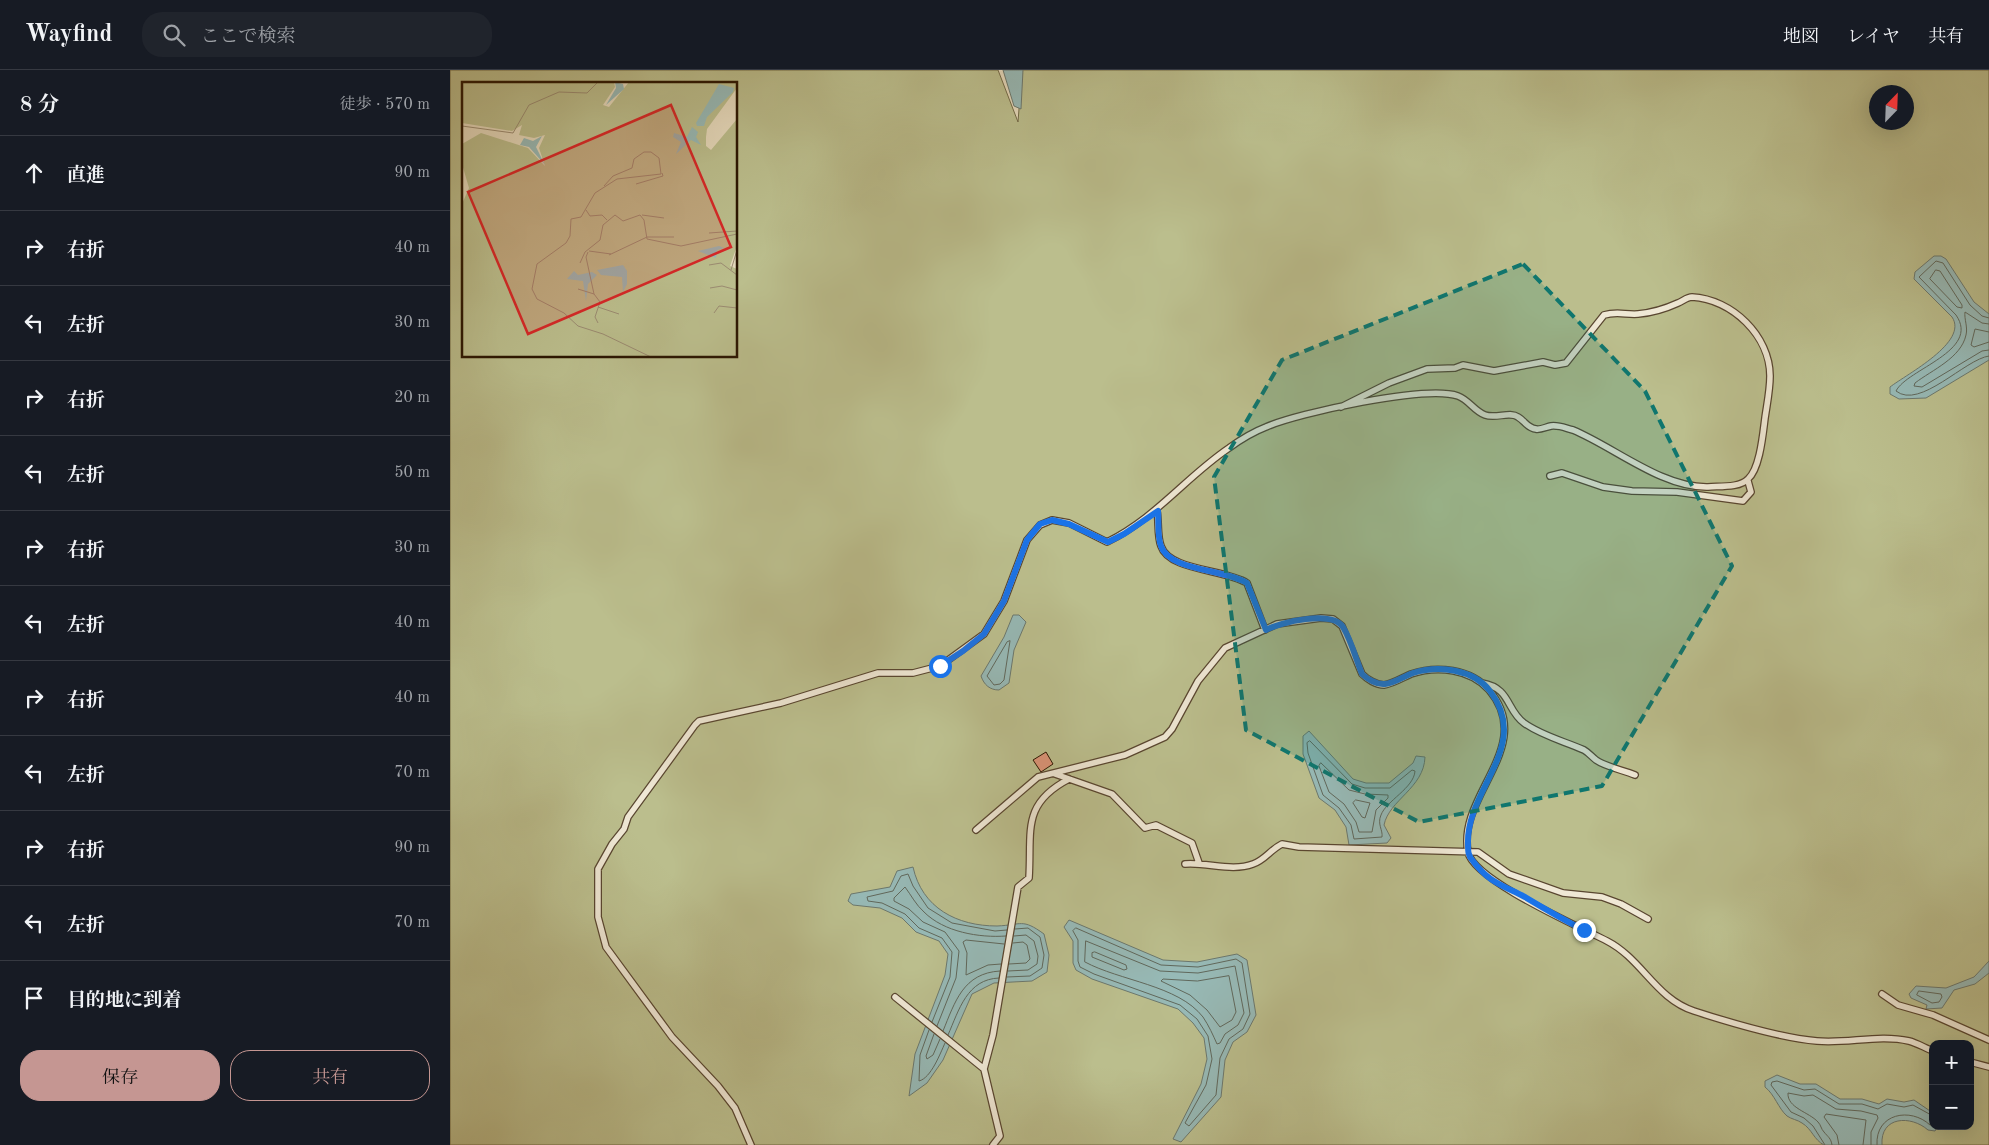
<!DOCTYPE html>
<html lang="ja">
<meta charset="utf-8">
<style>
body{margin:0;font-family:"Old Standard TT","Noto Serif JP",serif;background:#20242c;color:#f1f3f6}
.controls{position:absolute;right:15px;bottom:15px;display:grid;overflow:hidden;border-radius:10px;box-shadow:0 5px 20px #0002}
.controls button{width:45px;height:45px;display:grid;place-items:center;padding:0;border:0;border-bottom:1px solid #363941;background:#171b24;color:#f1f3f6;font:25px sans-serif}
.compass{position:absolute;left:1419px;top:15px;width:45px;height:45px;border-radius:50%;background:#171b24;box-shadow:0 5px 20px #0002;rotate:23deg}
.stop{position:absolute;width:15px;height:15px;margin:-11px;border:4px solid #1a73e8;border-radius:50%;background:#fff}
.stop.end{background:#1a73e8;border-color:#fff;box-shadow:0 1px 5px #0008}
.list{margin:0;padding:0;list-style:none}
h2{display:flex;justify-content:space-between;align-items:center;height:65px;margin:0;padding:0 20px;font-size:21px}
h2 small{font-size:16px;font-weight:400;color:#9ea1a6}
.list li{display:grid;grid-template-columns:32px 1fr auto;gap:15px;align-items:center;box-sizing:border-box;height:75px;padding:0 20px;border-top:1px solid #363941}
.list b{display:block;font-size:19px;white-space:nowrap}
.list em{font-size:16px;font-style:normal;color:#9ea1a6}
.actions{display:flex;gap:10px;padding:15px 20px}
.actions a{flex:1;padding:11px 0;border:1px solid #c59692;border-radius:20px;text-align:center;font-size:18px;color:#c59692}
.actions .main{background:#c59692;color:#111}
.icon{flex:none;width:28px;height:28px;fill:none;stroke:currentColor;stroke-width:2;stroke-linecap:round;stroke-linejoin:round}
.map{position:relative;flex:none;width:1539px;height:1075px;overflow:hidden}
header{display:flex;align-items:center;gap:30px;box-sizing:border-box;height:70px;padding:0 25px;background:#171b24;border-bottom:1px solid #363941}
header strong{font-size:24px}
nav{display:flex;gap:28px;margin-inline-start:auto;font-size:18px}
.search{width:350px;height:45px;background:#20242c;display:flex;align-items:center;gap:12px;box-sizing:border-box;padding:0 18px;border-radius:20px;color:#9ea1a6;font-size:19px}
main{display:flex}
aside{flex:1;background:#171b24}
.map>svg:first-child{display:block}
</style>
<header>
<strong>Wayfind</strong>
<div class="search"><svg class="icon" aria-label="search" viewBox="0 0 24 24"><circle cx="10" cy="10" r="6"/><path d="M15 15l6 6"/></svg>ここで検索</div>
<nav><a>地図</a><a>レイヤ</a><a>共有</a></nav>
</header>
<main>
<aside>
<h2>8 分<small>徒歩 · 570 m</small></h2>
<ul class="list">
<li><svg class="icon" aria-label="ahead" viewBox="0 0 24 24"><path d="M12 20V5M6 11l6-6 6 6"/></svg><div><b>直進</b></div><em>90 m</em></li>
<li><svg class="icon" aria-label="right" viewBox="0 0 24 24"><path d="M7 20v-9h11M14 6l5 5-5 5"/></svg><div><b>右折</b></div><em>40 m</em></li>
<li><svg class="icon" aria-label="left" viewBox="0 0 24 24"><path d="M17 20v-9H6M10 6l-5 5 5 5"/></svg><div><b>左折</b></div><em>30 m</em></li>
<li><svg class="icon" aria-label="right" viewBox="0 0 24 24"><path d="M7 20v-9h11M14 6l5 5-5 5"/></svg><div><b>右折</b></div><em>20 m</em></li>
<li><svg class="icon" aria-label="left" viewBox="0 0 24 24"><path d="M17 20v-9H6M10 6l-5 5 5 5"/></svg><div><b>左折</b></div><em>50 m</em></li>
<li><svg class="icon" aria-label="right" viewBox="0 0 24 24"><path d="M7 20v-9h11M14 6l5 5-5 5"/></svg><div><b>右折</b></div><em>30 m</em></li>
<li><svg class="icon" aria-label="left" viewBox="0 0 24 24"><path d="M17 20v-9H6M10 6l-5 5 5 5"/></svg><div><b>左折</b></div><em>40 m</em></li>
<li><svg class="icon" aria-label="right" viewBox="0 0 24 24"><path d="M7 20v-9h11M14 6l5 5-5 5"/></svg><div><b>右折</b></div><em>40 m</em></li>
<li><svg class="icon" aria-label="left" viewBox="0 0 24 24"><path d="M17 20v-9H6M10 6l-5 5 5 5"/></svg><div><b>左折</b></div><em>70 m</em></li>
<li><svg class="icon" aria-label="right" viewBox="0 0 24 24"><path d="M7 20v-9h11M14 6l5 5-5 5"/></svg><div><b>右折</b></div><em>90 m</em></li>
<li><svg class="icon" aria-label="left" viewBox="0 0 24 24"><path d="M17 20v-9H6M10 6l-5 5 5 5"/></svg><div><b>左折</b></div><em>70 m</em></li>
<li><svg class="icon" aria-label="arrive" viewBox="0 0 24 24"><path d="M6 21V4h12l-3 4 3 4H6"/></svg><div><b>目的地に到着</b></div></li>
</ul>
<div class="actions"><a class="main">保存</a><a>共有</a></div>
</aside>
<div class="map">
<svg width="1539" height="1075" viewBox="0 0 1539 1075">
<rect width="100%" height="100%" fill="#e6dbbe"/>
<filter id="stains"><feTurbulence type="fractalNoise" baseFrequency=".004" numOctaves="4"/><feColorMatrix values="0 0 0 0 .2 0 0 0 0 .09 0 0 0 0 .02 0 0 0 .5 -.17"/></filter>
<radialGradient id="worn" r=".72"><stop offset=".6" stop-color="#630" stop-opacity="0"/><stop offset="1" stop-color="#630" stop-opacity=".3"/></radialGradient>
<path fill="#bbbe8d" stroke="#726a47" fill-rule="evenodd" d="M0 0H548L568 52 572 0H1539V1075H0ZM14 14H286V286H14ZM1426 22H1456V52H1426ZM1483 974H1520V1056H1483Z"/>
<path fill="#97bab7" stroke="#6b786e" d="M553 0H573L571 39 564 36Z
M1484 186H1491L1496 189 1524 232 1539 244V290L1476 328 1449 329 1440 324V317C1457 304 1519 272 1502 247L1464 209 1465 202Z
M563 545H569L576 552 564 580 559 613 549 620C540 620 534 615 531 606L554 567Z
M859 661 903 709 916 713H939L963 693 966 686 975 687C974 718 939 730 934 755L941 768 937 773 899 775 896 757 885 740 869 728 853 684V666Z
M463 797C472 838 507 856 547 856 572 855 572 848 594 864L599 885 597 902 582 911 544 913 522 924 493 990 477 1013 459 1026 465 984 495 905 498 884 489 871 466 862 452 848 430 838 403 835 398 831 401 824 440 817 447 801Z
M619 850 713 890 747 892 787 884 797 890 806 945 797 962 783 972 775 990 771 1027 731 1072 723 1069 751 1014 757 989 754 968 743 953 728 939 642 909 626 900 623 893V871L614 857Z
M1539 891V903L1525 914 1504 920 1492 938 1476 939 1477 935 1461 928 1459 924 1466 916 1496 918 1524 907Z
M1327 1005 1350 1014H1366L1390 1029H1412L1429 1034 1437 1029 1454 1032 1464 1030 1483 1043V1056H1488L1485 1061 1478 1060C1461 1045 1430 1046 1432 1075H1374C1364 1070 1362 1059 1352 1053 1348 1050 1341 1049 1337 1046 1328 1038 1325 1025 1315 1017V1011Z"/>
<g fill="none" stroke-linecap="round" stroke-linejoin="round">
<path stroke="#60685c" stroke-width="1" d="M1486 200 1490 201 1512 235V238L1507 237 1480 209Z
M1539 248 1532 246 1520 235 1493 193 1486 191 1469 207 1506 245C1531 281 1457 299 1446 321 1470 340 1515 289 1539 286
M1539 254 1532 253 1515 242C1514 249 1518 257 1516 265 1511 288 1482 300 1465 313L1464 316 1472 317 1532 281 1539 280
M1539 262 1525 259 1521 275 1524 277 1539 272
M560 571 554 610 550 614 544 615 537 606 557 572Z
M860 671 902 714 915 718H940L962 700 965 701C964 718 936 731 931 745 927 754 933 760 932 767L904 769 901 755 889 738 873 725 858 683 857 673Z
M871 693 899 720 915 724 938 725V728L926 740 922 762H909L906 752 894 734 879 722 869 696Z
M906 730 920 733 915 748 912 747 903 733Z
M626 858 711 895 748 897 786 889 792 893 800 944 793 959 779 969 770 988 766 1025 739 1056 735 1053 756 1015 762 989 758 966 747 949 730 935 644 904 630 897 628 891V870L623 861Z
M636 871 710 901 748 903 785 896 794 943 788 955 775 964 770 973 767 974C763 965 759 956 753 947 728 915 670 911 635 892Z
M645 882 676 895 677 899 674 900 642 887V883Z
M551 894 538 895 516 905 517 883 513 872 516 870 554 874
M559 894 576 893 580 889 577 875 573 872 563 873
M558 901 578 900 587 894 588 886 584 871 576 865 564 866
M779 906 786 942 782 950 770 957 757 940 740 925 711 911 713 909 747 911Z
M557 907 580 906 592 898 594 885 590 867 578 858 565 859
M1469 921 1491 924 1492 927 1489 932 1482 933 1467 925Z
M482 952 500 907 502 882 492 868 469 858 455 844 432 833 418 831 417 827 443 821 451 806 458 804 463 816 478 838 502 853 545 861 557 860
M487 956 506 908 509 881 495 862 473 852 459 839 444 831V828L455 817C461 825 466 835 474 842 494 862 529 868 556 866
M479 960 470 985 469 1011C481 1008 490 984 495 973
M493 961C505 932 513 903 550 901
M484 964 476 986 477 989 483 985 490 969
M498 965C509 940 517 909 549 908
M1375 1075 1363 1056 1354 1048 1341 1042 1321 1015 1322 1012 1327 1011 1354 1020 1365 1019 1389 1034H1412L1428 1039 1437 1034 1454 1037 1463 1035 1483 1046
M1382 1075C1381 1068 1378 1067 1374 1062 1371 1059 1371 1055 1368 1052 1359 1042 1337 1038 1338 1023L1354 1026 1363 1025 1386 1039 1411 1041 1427 1045 1428 1048 1421 1062V1075
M1389 1075 1387 1065 1374 1047 1376 1044 1416 1050 1413 1075
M1427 1075C1425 1043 1461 1037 1480 1055H1483"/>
</g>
<path fill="#db9477" stroke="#2a1501" d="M596 682 603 694 591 702 583 690Z"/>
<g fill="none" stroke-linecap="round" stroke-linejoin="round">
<defs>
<path id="lane" d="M1100 406 1112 403 1153 417 1182 421 1227 422 1293 431 1301 422 1298 411
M707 441C709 451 707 466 711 476 719 501 775 499 797 513L815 560
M1032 613C1061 618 1056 640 1074 653 1092 666 1114 671 1134 680 1139 683 1141 686 1146 690 1156 697 1173 700 1185 705
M605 704 662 724 695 758 706 755 742 773 749 793
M526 760 588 707 675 685 715 667 722 659 748 611 775 578 827 554 871 548 883 549 892 556 912 604C917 609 926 615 934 615 942 614 954 607 961 604 987 595 1021 599 1039 620 1087 676 1007 725 1018 782 1023 810 1130 857 1157 871 1192 889 1206 929 1244 941 1278 952 1332 968 1367 971 1397 974 1429 964 1459 971 1467 973 1475 978 1483 981
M735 794C757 792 782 802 803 794 815 790 820 780 832 774L849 777 1028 782 1059 804 1113 823 1152 827 1171 834 1198 849
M1432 924 1448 935 1483 945 1539 970
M445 927 534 999 550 1066 543 1075
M1520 992 1539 997
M534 999 543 965 568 817 579 808C582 761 571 734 619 709
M301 1075 285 1038 268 1016 222 967 156 877 148 847V799L162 774 174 759 178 747 245 655 249 651 331 633 428 603H463L490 596 534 564 554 531 577 470 590 455 602 450 619 453 657 472C706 448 736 407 779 378 790 370 803 362 816 357 848 343 976 315 1008 326 1019 330 1024 341 1035 345 1046 349 1060 341 1068 347 1075 351 1077 358 1086 359 1090 360 1096 357 1101 356 1109 355 1115 358 1123 360 1164 377 1212 418 1258 417 1269 416 1290 418 1298 409 1310 399 1313 363 1315 348 1317 334 1320 320 1320 306 1320 266 1282 229 1242 227 1237 227 1233 231 1228 233 1217 238 1200 243 1188 244 1176 245 1167 241 1154 245L1116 293 1105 295 1093 292 1044 301 1013 295 1005 298 977 299 939 313 891 337"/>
</defs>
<use href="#lane" stroke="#594630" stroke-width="8"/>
<use href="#lane" stroke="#efe8d5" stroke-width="5.5"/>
</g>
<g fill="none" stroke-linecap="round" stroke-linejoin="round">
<path stroke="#1a73e8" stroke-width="6" d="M490 596 513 581 534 564 554 531 577 470 590 454 602 450 619 454 658 472 674 464 708 441C709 451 707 466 711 476 719 501 775 499 797 513L816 560C830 552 882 540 893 557 901 570 906 589 912 604 917 609 927 615 935 614 945 613 954 606 963 603 989 595 1023 599 1040 621 1082 676 1016 719 1018 774 1018 781 1018 786 1023 791 1038 812 1054 816 1075 827 1095 839 1114 850 1134 860"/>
</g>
<path fill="#0f766e" fill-opacity="0.2" stroke="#0f766e" stroke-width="4" stroke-dasharray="10 6" stroke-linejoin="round" d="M1073 194 1195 321 1282 496 1152 716 969 752 796 660 764 407 832 290Z"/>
<g transform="translate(12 12)">
<rect width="275" height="275" fill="#e6dbbe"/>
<path d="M0 0H152L153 5 141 23 147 25 167 0H275V6L245 47 244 55V64L249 68 275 37V164L268 184 275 187V275H0V122L7 106 0 82V62L19 51 66 66 83 84 77 66 83 53 72 56 57 53 60 43 50 49 0 41Z" fill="#bbbe8d"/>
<path d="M153 0 161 2 162 7 144 23 154 6ZM257 2 272 6 271 10 245 35 242 44H235L234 41ZM230 45 236 50 234 55 239 63 229 58 214 72 219 60 211 55 212 51 225 55ZM80 54 74 65 83 83 67 65 58 63 62 56 71 59ZM257 164 262 166 255 168 254 176 236 169ZM161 183 165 189V202L161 210 160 195 139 193 135 188ZM112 189 116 193 130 190 135 193 126 202 124 219 121 199 105 197Z" fill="#97bab7"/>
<path fill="none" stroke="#9b8c72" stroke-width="1" d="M0 44 51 51 67 23 97 10 125 11 136 0M174 102 201 94 200 91M142 104 151 94 170 86 172 77 182 70H189L197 76 199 92 155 97 133 111 119 135 109 137 108 154 104 161 75 182 70 207 75 217 102 231 116 244 141 252 189 275M124 128 128 134 140 133 145 138M180 133 202 136M247 151 275 149M127 169 149 172M126 170 124 175 132 212M147 173 185 155H212M118 181 123 170 138 158 141 143 153 133 161 139 178 133 182 138 185 157 219 164 275 152M247 183 259 181 275 193M269 188 275 168M248 206 260 204 275 208M116 207 132 212 138 220 133 235 136 241M136 225 157 232M252 231 257 224 275 226"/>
<path fill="#d62828" fill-opacity="0.15" stroke="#d62828" stroke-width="2.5" d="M209 23 269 165 66 252 6 110Z"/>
<rect width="275" height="275" fill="none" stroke="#2a1501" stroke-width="2.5"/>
</g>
<rect width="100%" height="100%" filter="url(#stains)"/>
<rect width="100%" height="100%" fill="url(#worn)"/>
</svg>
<div class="controls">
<button>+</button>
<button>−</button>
</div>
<svg class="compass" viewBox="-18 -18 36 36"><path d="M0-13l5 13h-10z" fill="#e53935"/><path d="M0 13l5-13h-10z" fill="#9ea1a6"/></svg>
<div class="stop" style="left:490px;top:596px"></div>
<div class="stop end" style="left:1134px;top:860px"></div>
</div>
</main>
